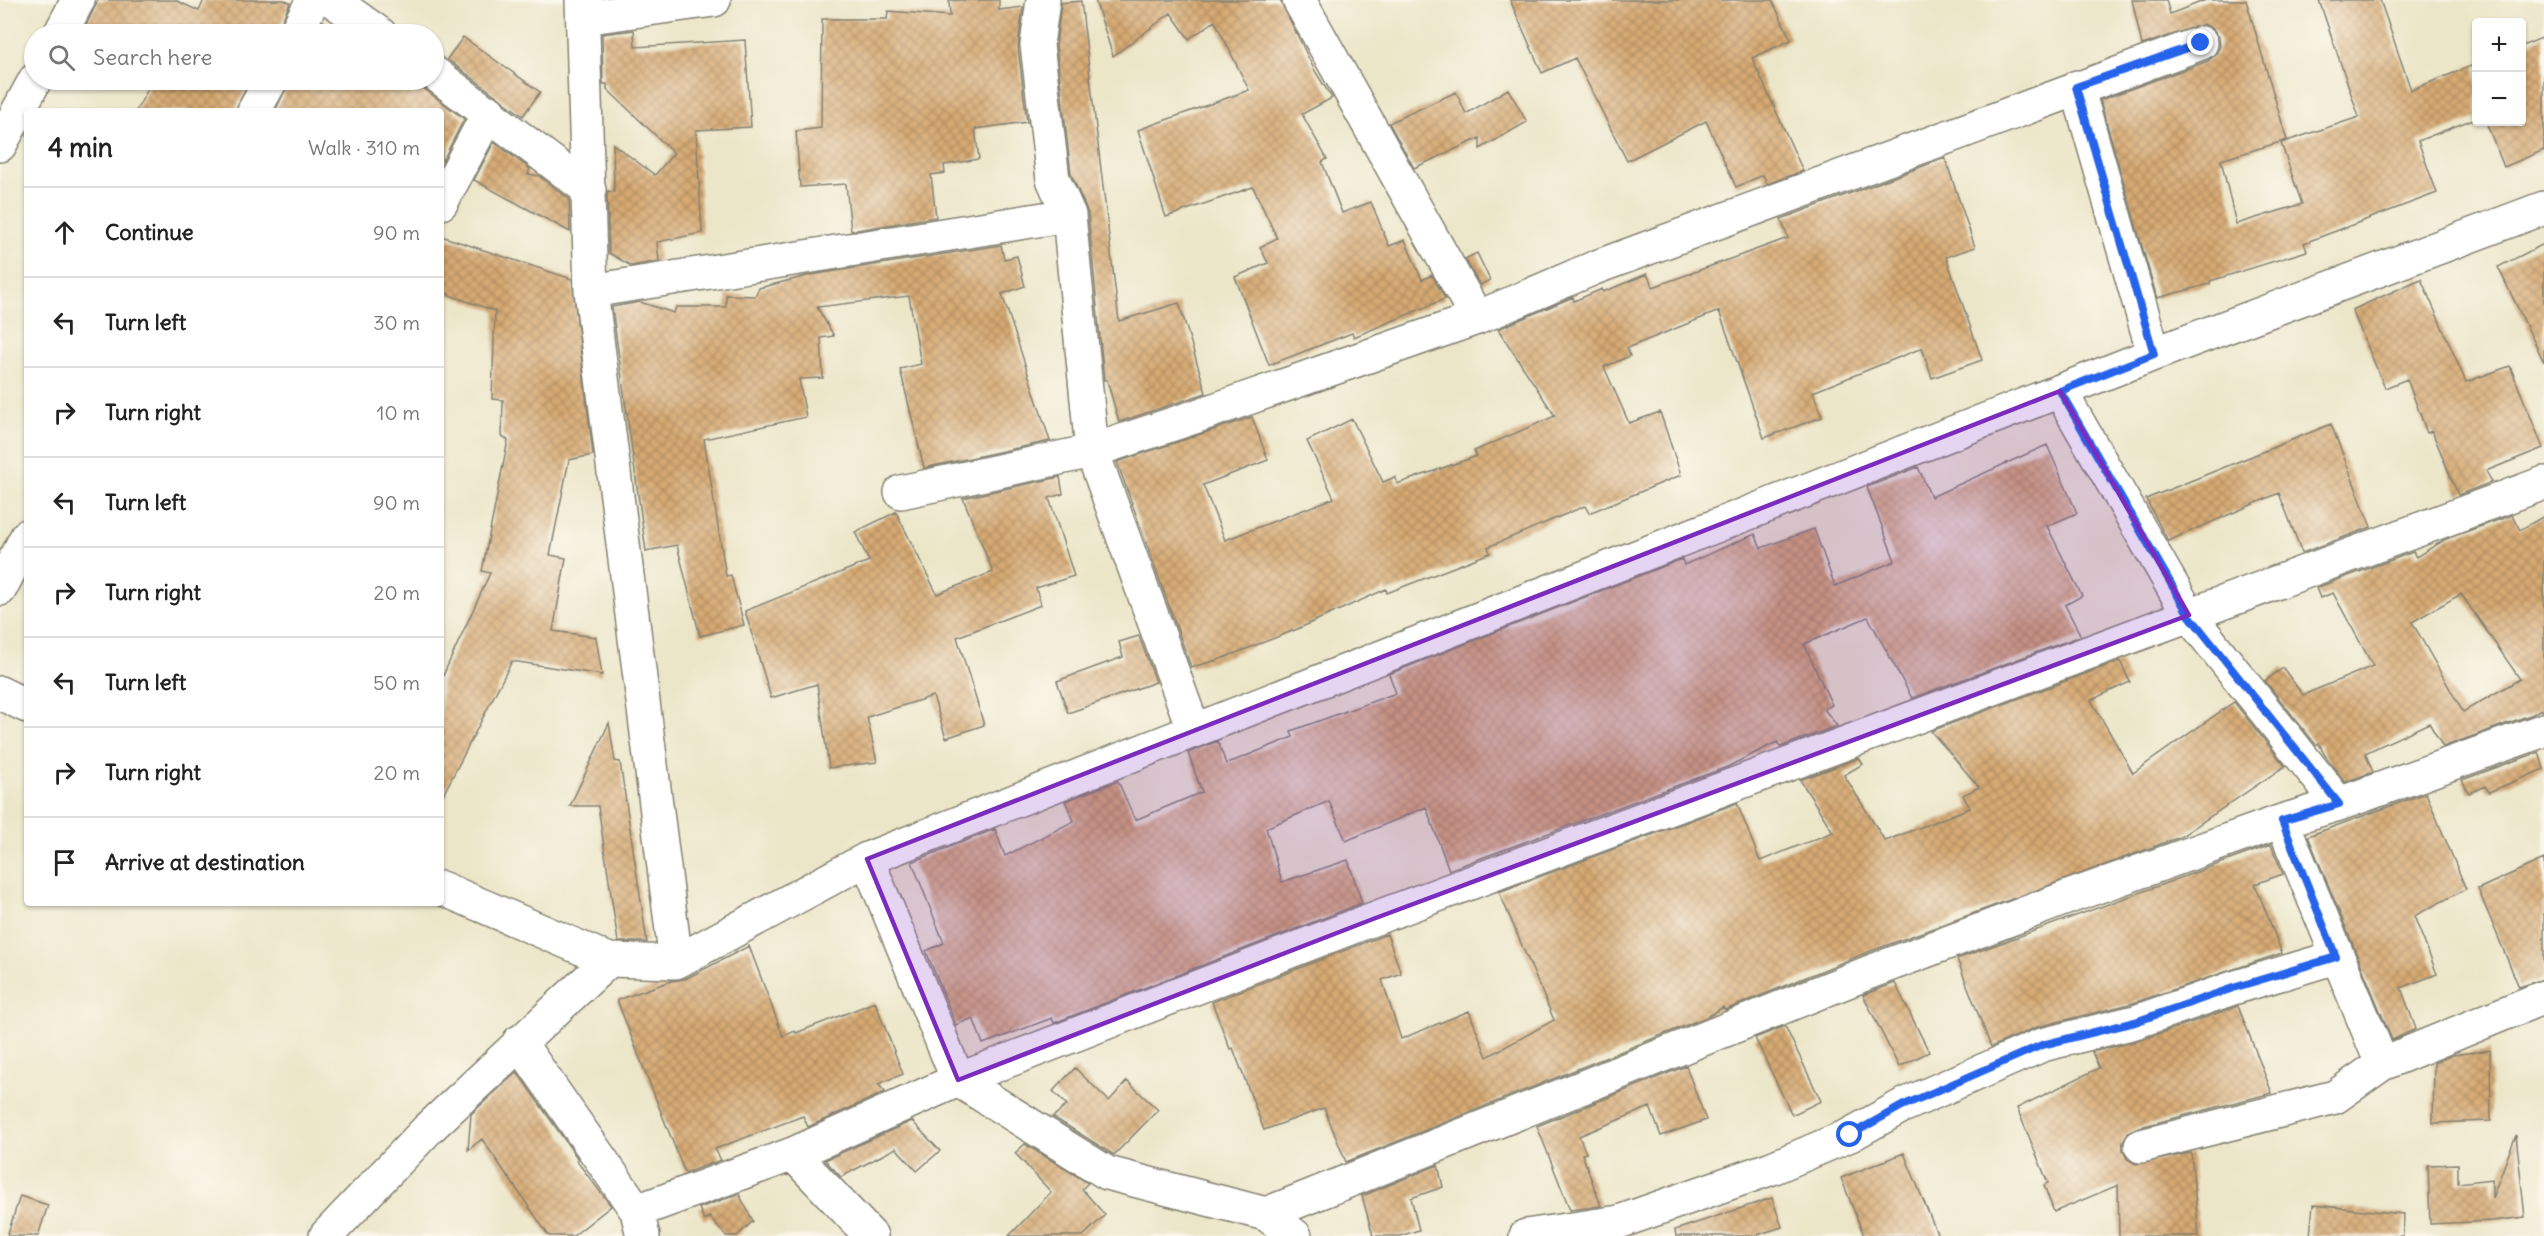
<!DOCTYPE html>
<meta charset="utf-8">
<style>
body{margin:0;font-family:Delius,sans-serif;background:#f6f6f6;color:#222}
.controls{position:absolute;right:18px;top:18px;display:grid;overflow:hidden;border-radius:6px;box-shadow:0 2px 4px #0004}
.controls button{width:54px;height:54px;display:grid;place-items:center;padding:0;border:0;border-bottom:2px solid #e0e0e0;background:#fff;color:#222;font:30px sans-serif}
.stop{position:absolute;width:18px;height:18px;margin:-14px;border:4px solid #2563eb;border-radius:50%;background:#fff}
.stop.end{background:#2563eb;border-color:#fff;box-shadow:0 2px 6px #0008}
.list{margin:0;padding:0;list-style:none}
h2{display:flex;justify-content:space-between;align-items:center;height:78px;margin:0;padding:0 24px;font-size:26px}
h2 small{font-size:20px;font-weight:400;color:#767676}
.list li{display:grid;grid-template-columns:39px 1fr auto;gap:18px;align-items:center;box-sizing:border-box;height:90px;padding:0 24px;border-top:2px solid #e0e0e0}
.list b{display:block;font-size:22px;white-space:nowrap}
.list em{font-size:20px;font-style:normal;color:#767676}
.icon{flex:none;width:33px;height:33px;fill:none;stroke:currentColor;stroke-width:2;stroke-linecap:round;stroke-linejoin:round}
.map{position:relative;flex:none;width:2544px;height:1236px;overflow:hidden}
.search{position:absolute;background:#fff;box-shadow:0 2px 4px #0004;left:24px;top:24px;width:420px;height:66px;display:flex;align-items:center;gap:15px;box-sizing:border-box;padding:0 21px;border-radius:33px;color:#767676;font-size:22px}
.panel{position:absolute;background:#fff;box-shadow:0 2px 4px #0004;left:24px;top:108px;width:420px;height:798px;border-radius:6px}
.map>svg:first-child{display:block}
</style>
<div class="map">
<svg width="2544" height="1236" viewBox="0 0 2544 1236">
<defs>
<pattern id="building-cross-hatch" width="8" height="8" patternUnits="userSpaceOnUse" patternTransform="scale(1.5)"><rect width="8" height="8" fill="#d7aa73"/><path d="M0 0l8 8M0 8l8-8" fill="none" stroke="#ae8a5e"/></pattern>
</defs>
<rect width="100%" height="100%" fill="#fbf7ec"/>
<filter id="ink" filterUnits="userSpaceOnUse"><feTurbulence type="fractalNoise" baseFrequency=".0167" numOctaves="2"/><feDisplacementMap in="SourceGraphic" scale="12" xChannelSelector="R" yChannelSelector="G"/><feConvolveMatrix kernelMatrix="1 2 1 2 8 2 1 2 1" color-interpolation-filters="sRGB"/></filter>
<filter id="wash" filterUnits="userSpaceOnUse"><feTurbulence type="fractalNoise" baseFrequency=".008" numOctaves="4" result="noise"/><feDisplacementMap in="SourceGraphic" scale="24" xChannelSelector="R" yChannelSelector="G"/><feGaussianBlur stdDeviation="1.35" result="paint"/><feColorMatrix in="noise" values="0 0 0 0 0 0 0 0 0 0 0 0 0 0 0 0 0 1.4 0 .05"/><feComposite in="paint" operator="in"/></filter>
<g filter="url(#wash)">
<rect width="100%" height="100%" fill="#ece6c9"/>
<g id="blocks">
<path fill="url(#building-cross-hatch)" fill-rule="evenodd" d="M98 0H175L199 11 204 0H284L290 3 276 34H82Z
M949 0H999V10L1023 7 1018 47 1027 122 975 129 979 159 944 165 945 173 931 175 936 217 851 231 846 184 800 187 796 131 821 128 822 19H887L888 11 950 16Z
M1095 0H1280L1315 71 1332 98 1302 114 1327 159 1322 162 1342 213 1371 202 1389 246 1405 240 1422 280 1432 275 1445 299 1354 337 1352 333 1269 365 1235 277 1268 263 1260 247 1277 238 1253 187 1166 217 1138 130 1249 90 1215 21 1189 39 1171 13 1113 56Z
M1510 0H1772L1791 40 1752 58 1803 171 1767 184 1763 175 1736 187 1706 121 1627 161 1575 58 1542 73Z
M2132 0H2166L2170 14 2206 0H2246L2287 140 2221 160 2236 224 2302 204 2281 143 2359 117 2319 0H2380L2411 90 2476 64V118L2418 141 2437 193 2304 243 2307 251 2210 281V284L2157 298 2100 100 2208 61 2216 54 2220 46 2219 37 2213 29 2204 24 2142 45Z
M1081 1 1119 321 1179 303 1206 393 1119 422 1107 380H1104L1088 213 1071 174 1056 45 1061 3Z
M323 21 348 34H316Z
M634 30 635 47 745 40 751 127 696 130 702 233 657 242 659 261 631 266 609 253 607 195 608 191 614 192 613 144 655 175 674 153 607 89V84H603L602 34Z
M463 37 540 92 523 116 447 59Z
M2544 37V150L2504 167 2486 122H2522V46Z
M153 80H250L235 111H136Z
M290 80H417L423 88 464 119 442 162 441 111H275Z
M1508 89 1527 122 1480 149V138L1414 168 1389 123 1456 92 1466 114Z
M494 142 530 169 528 174 539 176 569 199 570 232 474 180Z
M1945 158 1975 247 1946 257 1982 360 1932 378 1922 348 1813 392 1822 417 1764 438 1719 311 1627 348 1630 356 1604 367 1629 423 1660 412 1681 475 1589 513 1585 506 1488 547 1490 553 1387 593 1386 589 1295 630 1218 660 1191 667 1117 462 1252 417 1268 460 1203 485 1225 540 1334 498 1307 441 1352 419 1383 482 1395 477 1397 484 1477 456 1474 451 1555 416 1498 329 1573 297 1574 301 1602 289 1603 292 1647 274 1653 287 1788 238 1781 219Z
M441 236 572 279 593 455 569 460 550 555 566 558 553 631 596 637 602 675 512 661 441 799V680L490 573 482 571 508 440 502 436 503 400 492 399 495 311 441 292Z
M2544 244V362L2498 267Z
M1001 245 1004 259 1017 256 1025 286 1002 294 1050 441 924 468 900 369 921 364 909 296 817 307 834 336 821 338 823 378 799 379 806 417 704 439 726 576 731 575 744 625 700 636 677 545 646 551 612 307 640 302 674 313 676 307H726V295L755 296 759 288 811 275Z
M1477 253 1490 280 1480 285 1465 259Z
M2421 279 2466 382 2510 366 2543 448 2486 471 2492 482 2458 495 2432 431 2427 433 2407 379 2385 388 2352 310Z
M2331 424 2371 527 2302 553 2279 493 2168 541 2146 499Z
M2047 445 2077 513 2047 526 2082 596 2065 605 2081 636 1912 698 1868 617 1804 644 1832 705 1824 709 1837 726 1780 747 1777 742 1727 767 1449 870 1426 807 1346 841 1329 801 1266 828 1282 882 1348 860 1362 903 1054 1023 1052 1018 983 1044 973 1018 956 1025 926 951 944 943 912 862 995 829 1005 856 1074 821 1065 801 1118 781 1135 820 1202 792 1188 753 1218 741 1226 764 1293 737 1291 731 1396 693 1389 674 1682 559 1684 565 1755 534 1761 548 1814 529 1835 586 1895 561 1867 487 1918 467 1931 497Z
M1060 477 1063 494 1049 498 1074 576 1036 588 1041 605 957 637 984 725 946 738 933 696 867 717 877 762 829 768 817 684 771 698 745 611 869 561 855 532 896 512 937 594 993 572 963 498Z
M2512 515 2520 530 2544 516V712L2541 709 2533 714 2443 747 2429 723 2365 753 2373 772 2345 782 2324 754 2319 743 2316 745 2265 681 2283 668 2303 695 2373 666 2333 593 2320 598 2316 588 2413 552 2416 557 2446 539ZM2461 594 2520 679 2463 712 2412 622Z
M1139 636 1156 682 1068 713 1057 681 1123 657 1119 642Z
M2120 661 2130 682 2091 700 2133 773 2234 702 2285 766 2180 837 1863 954 1725 1010 1723 1007 1709 1016 1346 1162 1324 1108 1264 1130 1233 1048 1230 1049 1212 1002 1387 934 1401 973 1382 980 1401 1039 1469 1011 1487 1057 1554 1020 1499 892 1737 803 1760 861 1833 832 1800 780 1859 758 1863 764 1844 775 1885 841 1970 808 1963 795 1979 787 1931 731Z
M609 723 615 761 620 762 647 942H618L598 806H570Z
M2539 752 2544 769 2489 792 2485 786 2469 793 2462 780Z
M2426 793 2466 889 2414 916 2437 974 2401 988 2416 1029 2392 1040 2308 836Z
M2271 845 2283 874 2255 884 2282 953 2130 1004 2037 1027 1991 1047 1957 959Z
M2544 859V979L2519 987 2478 889Z
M749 946 783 1036 795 1031 796 1033 875 1002 903 1074 878 1084 885 1092 808 1127 803 1116 715 1149 721 1160 685 1173 617 1000 671 981 685 979Z
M1895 983 1929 1052 1899 1067 1863 995Z
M2238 1006 2272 1093 2136 1128 2128 1133 2123 1141V1150L2127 1159 2136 1164 2191 1153 2199 1236H2119L2118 1185 2054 1212 2044 1185 2048 1183 2017 1108 2099 1068 2092 1052 2141 1040Z
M1785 1026 1821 1101 1792 1115 1755 1038Z
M2490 1050 2491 1121 2433 1123 2434 1063 2453 1055Z
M1686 1066 1706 1120 1661 1136 1650 1107 1579 1136 1586 1153 1582 1154 1601 1206 1570 1210 1537 1126Z
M1075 1068 1109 1101 1127 1081 1158 1110 1114 1155 1053 1117 1067 1105 1053 1091Z
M517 1072 578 1159 576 1160 611 1206 573 1236H549L482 1139 468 1150 471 1114Z
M912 1121 940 1151 917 1171 896 1148 841 1177 825 1160Z
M2516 1135 2525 1217 2492 1221 2430 1224 2428 1165 2458 1164V1183L2492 1179V1198Z
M1025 1144 1088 1183 1082 1189 1105 1215 1083 1236H1009L1051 1192 1015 1153Z
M1904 1153 1938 1236H1864L1841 1178Z
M1438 1165 1443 1187 1411 1198 1419 1230 1400 1236H1373L1362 1196Z
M739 1194 753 1221 737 1236H726L710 1217 704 1220 699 1208Z
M20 1196 48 1205 38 1236H7Z
M1772 1198 1782 1227 1754 1236H1676L1675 1230Z
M2313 1205 2404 1214 2403 1236H2310Z"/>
</g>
</g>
<g filter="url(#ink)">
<use href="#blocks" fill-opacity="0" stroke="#848172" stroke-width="1.5"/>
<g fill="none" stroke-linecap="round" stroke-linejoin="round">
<defs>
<path id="minor" d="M332 0 380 34
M582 0 591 291 676 962
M1043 0 1037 45 1053 179 1069 215 1092 451 1194 731
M1299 0 1477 318
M583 18 714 0
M60 34 78 0
M295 34 313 0
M434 73 589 190
M2077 87 2154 354
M254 111 271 80
M0 145 35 80
M441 203 489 112
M591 291 1069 215
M2060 391 2189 615 2339 804
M901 492 1092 451 1194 417 1477 318 1594 268 2201 43
M0 589 27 536
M0 693 27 706
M2282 821 2382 1064
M867 859 958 1080 1107 1173 1266 1214 1295 1236
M441 888 609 960 676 962 867 859 2154 354 2544 208
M519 1042 637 1211 643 1236
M2141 1146 2335 1097 2382 1064 2544 997
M793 1154 871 1236
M637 1211 793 1154 958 1080 1373 919 2544 483
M1266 1214 1870 972 2074 895 2282 821 2339 804 2544 730
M326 1236 427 1130 609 960
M1526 1236 1619 1222 1772 1168 1850 1135 1902 1106 2042 1045 2135 1022 2233 988 2336 957"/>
</defs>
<use href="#minor" stroke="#848172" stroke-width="36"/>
<use href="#minor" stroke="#fff" stroke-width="33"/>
</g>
</g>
<g fill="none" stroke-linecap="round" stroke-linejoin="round" filter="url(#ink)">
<path stroke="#2563eb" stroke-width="8" d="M1850 1135 1902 1106 2042 1045 2135 1022 2233 988 2336 957 2282 821 2339 804 2189 615 2060 391 2154 354 2076 87 2201 43"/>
</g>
<path fill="#7b2cbf" fill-opacity="0.2" stroke="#7b2cbf" stroke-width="4.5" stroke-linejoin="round" d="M2060 391 2189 615 1373 919 958 1080 867 859Z"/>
</svg>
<div class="controls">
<button>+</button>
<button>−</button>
</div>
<div class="stop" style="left:1850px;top:1135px"></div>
<div class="stop end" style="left:2201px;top:43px"></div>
<div class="search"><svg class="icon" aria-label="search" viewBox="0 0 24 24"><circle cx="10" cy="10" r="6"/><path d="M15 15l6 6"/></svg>Search here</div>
<section class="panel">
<h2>4 min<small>Walk · 310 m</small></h2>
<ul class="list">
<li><svg class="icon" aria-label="ahead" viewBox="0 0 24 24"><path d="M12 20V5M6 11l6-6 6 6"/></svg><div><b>Continue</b></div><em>90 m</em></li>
<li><svg class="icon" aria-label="left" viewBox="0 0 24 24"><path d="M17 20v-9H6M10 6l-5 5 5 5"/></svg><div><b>Turn left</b></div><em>30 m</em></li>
<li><svg class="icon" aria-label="right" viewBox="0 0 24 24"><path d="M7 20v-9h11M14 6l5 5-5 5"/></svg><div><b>Turn right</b></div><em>10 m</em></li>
<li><svg class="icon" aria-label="left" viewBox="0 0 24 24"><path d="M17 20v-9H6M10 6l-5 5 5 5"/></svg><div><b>Turn left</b></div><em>90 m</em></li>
<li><svg class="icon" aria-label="right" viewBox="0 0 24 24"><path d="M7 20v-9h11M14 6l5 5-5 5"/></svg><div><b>Turn right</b></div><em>20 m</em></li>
<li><svg class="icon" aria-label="left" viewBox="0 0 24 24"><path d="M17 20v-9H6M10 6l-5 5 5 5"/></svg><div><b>Turn left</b></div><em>50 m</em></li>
<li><svg class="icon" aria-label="right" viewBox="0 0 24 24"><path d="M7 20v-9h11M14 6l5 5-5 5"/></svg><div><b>Turn right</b></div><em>20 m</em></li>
<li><svg class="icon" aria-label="arrive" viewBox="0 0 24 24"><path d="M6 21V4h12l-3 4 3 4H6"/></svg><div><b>Arrive at destination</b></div></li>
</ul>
</section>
</div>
